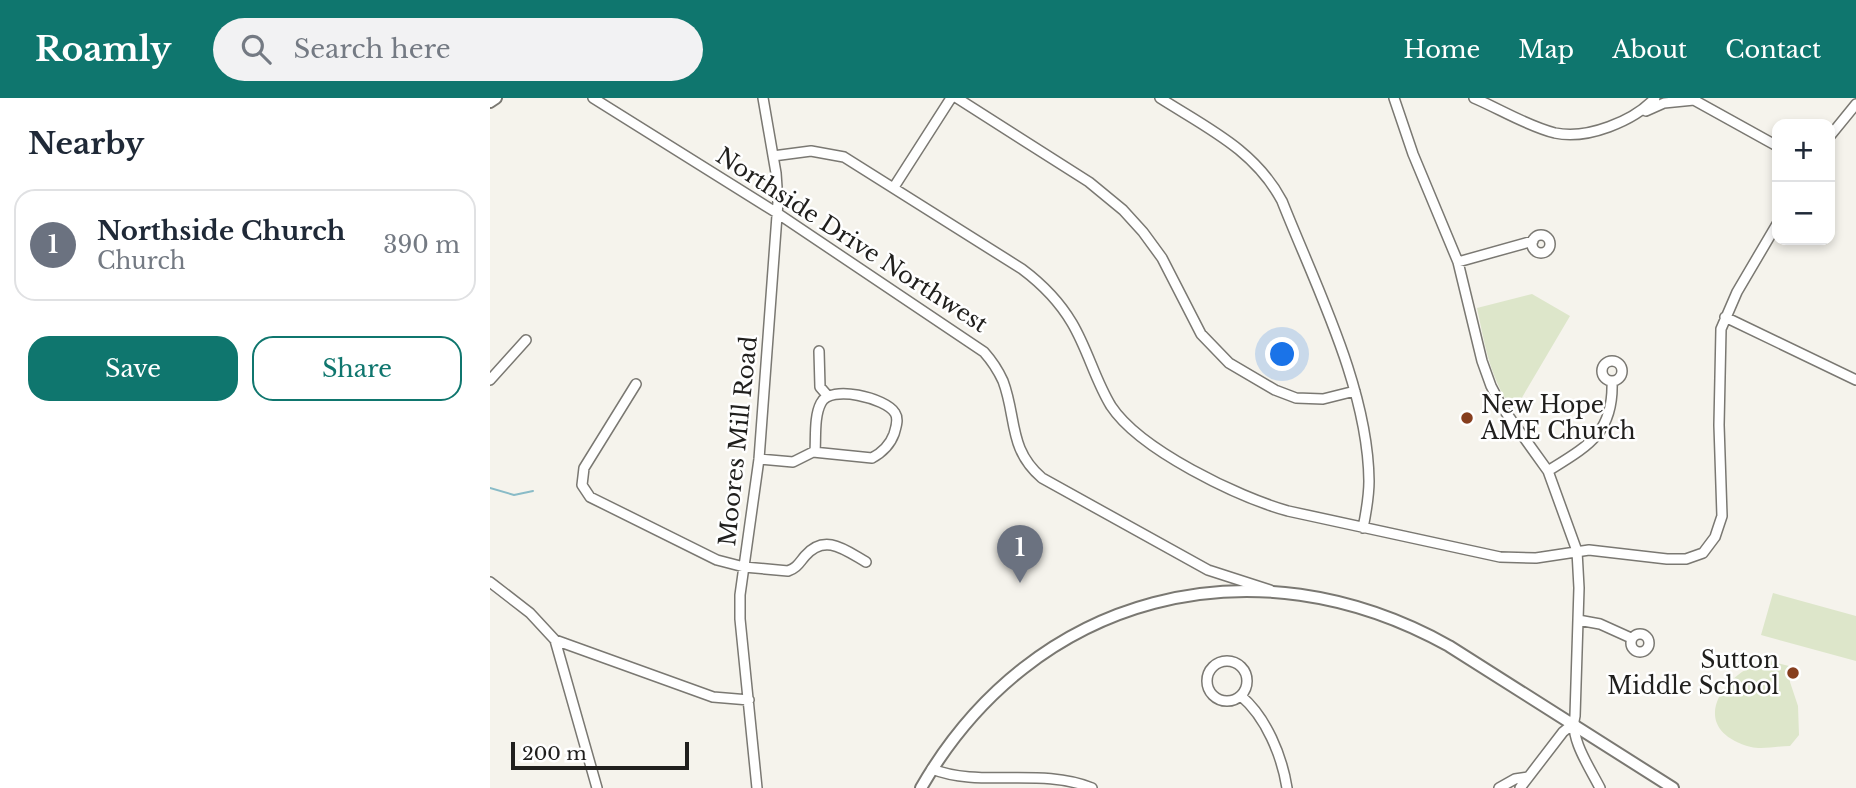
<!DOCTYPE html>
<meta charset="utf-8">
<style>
body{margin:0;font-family:"Libre Baskerville",serif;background:#f2f2f3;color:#1f2937}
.controls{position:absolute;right:21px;top:21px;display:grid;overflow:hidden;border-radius:14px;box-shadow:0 4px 10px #0003}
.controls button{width:63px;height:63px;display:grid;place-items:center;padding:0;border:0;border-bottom:2px solid #e0e1e3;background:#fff;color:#1f2937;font:35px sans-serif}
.scale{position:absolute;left:21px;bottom:18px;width:178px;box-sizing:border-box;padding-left:7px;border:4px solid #201f1d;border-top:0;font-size:19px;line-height:24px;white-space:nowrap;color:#201f1d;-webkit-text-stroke:5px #fff;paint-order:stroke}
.you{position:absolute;left:793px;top:257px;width:24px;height:24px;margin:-18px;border:5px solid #fff;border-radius:50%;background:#1a73e8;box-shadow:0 0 0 10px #1a73e833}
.badge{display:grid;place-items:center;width:46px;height:46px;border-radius:50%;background:#0f766e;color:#fff;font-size:23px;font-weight:700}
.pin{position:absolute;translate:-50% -58px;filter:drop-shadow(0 2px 4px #0008)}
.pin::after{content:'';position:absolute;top:37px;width:24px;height:21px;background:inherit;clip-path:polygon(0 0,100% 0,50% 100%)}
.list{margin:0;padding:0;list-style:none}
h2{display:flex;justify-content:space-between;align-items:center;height:91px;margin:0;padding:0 28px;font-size:30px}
h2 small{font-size:23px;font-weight:400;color:#747a83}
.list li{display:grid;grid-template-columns:46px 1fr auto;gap:21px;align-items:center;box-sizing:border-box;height:112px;margin:0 14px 14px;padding:0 14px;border:2px solid #e0e1e3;border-radius:21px}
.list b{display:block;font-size:26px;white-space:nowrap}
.list p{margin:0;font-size:23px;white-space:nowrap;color:#747a83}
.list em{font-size:23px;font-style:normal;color:#747a83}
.actions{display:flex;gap:14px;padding:21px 28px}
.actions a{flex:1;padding:16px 0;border:2px solid #0f766e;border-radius:21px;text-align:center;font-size:24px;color:#0f766e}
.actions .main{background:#0f766e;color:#fff}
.icon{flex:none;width:38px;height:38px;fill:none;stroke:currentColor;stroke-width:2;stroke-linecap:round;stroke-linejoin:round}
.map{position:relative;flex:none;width:1366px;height:690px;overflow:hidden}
header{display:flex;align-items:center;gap:42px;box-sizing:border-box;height:98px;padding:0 35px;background:#0f766e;color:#fff}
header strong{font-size:33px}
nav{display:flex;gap:38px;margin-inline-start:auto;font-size:24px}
.search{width:490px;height:63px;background:#f2f2f3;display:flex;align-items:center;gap:18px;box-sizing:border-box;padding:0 24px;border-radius:38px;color:#747a83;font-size:26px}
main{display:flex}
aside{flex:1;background:#fff}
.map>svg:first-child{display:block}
</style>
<header>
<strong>Roamly</strong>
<div class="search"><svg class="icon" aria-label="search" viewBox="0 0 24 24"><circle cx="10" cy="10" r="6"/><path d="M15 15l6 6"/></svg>Search here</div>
<nav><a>Home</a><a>Map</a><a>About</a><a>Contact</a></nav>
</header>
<main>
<aside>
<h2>Nearby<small></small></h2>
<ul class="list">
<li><span class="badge" style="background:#6b7280">1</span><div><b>Northside Church</b><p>Church</p></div><em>390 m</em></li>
</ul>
<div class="actions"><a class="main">Save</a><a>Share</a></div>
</aside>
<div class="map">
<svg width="1366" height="690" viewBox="0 0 1366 690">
<rect width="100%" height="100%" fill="#f5f3ec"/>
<path fill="#dde6ca" d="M1042 196 1080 218 1024 313C1000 282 995 247 987 210Z
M1283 495 1366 518V563L1271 537Z
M1276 562 1299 568 1300 584 1308 608 1309 637 1300 648C1288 648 1272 652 1261 649 1196 631 1230 577 1276 562Z"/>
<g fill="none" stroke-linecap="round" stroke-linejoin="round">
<path stroke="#89bbc7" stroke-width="2" d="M0 390 24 397 43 393"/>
<defs>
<path id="minor" d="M103 0 287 115 494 254C502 263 508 272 513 283 527 320 518 351 552 380L718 472 780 492
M467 0 599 84 633 112 653 134 672 160 711 236 739 265 785 292 806 300 833 301 865 293
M670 0C717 30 765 52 792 103 826 189 878 290 879 383 879 399 876 415 873 430
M904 0 923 56 968 164 992 263 1001 288 1012 309 1058 373 1087 453 1089 490 1085 618C1079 640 1100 670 1110 690
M984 0C1010 11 1037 28 1065 35 1097 42 1144 23 1165 0
M1156 13 1174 5 1204 2 1287 48
M1340 38 1366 6
M283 58 321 53 354 59 532 171C552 186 569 203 582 225 598 252 605 282 621 308 650 352 748 399 798 413L1010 459 1046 460 1099 452 1177 461H1196L1213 455 1225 439 1232 418 1229 327 1231 231 1247 194 1287 126
M404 89 461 0
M1042 146a9 9 0 1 1 18 0a9 9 0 1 1-18 0Z
M968 164 1043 143
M1235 219 1366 282
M329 253 330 289 337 297
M1112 273a10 10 0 1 1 20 0a10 10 0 1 1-20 0Z
M0 282 36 242
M146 286 94 370 92 387 100 399 227 462 254 469 298 473C307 470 309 465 315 458 335 435 355 452 376 464
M269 361 303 364 323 354 382 360C393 354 400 347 404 336 406 329 409 321 405 315 396 300 340 286 331 305 324 318 326 339 325 354
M1058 373C1098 348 1124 335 1122 283
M0 484 40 515 65 542 107 690
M1088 522 1110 526 1141 540
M1141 545a9 9 0 1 1 18 0a9 9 0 1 1-18 0Z
M65 542 223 599 259 602
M717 583a20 20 0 1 1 40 0a20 20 0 1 1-40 0Z
M751 598C776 619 792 658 797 690
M442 671C490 690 550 669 602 690
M267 690 250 521V497L269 361 288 104 286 75 273 0
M1009 690 1025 681 1038 679
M1030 690 1073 634 1083 626"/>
<path id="major" d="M0 4 6 0
M431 690C543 495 764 439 959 548L1183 690"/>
</defs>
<use href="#minor" stroke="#7a7872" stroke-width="12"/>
<use href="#major" stroke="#7a7872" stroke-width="14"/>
<use href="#minor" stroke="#fff" stroke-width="9"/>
<use href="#major" stroke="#fff" stroke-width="10"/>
</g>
<g fill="#863e1e" stroke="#fff" stroke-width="2.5">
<circle cx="977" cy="320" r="7"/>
<circle cx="1303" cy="575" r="7"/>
</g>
<g text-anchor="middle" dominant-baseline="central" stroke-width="5" stroke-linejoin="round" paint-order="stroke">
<g font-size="23" fill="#201f1d" stroke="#fff">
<text transform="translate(362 142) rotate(33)">Northside Drive Northwest</text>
<text transform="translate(248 343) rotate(-84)">Moores Mill Road</text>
</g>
<g font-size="23" fill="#201f1d" stroke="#fff" text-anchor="start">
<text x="991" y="307">New Hope<tspan x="991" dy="26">AME Church</tspan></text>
<text x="1289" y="562" text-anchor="end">Sutton<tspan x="1289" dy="26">Middle School</tspan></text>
</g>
</g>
</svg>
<div class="controls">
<button>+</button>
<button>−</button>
</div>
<div class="scale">200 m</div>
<div class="you"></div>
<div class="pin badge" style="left:530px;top:485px;background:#6b7280">1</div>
</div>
</main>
